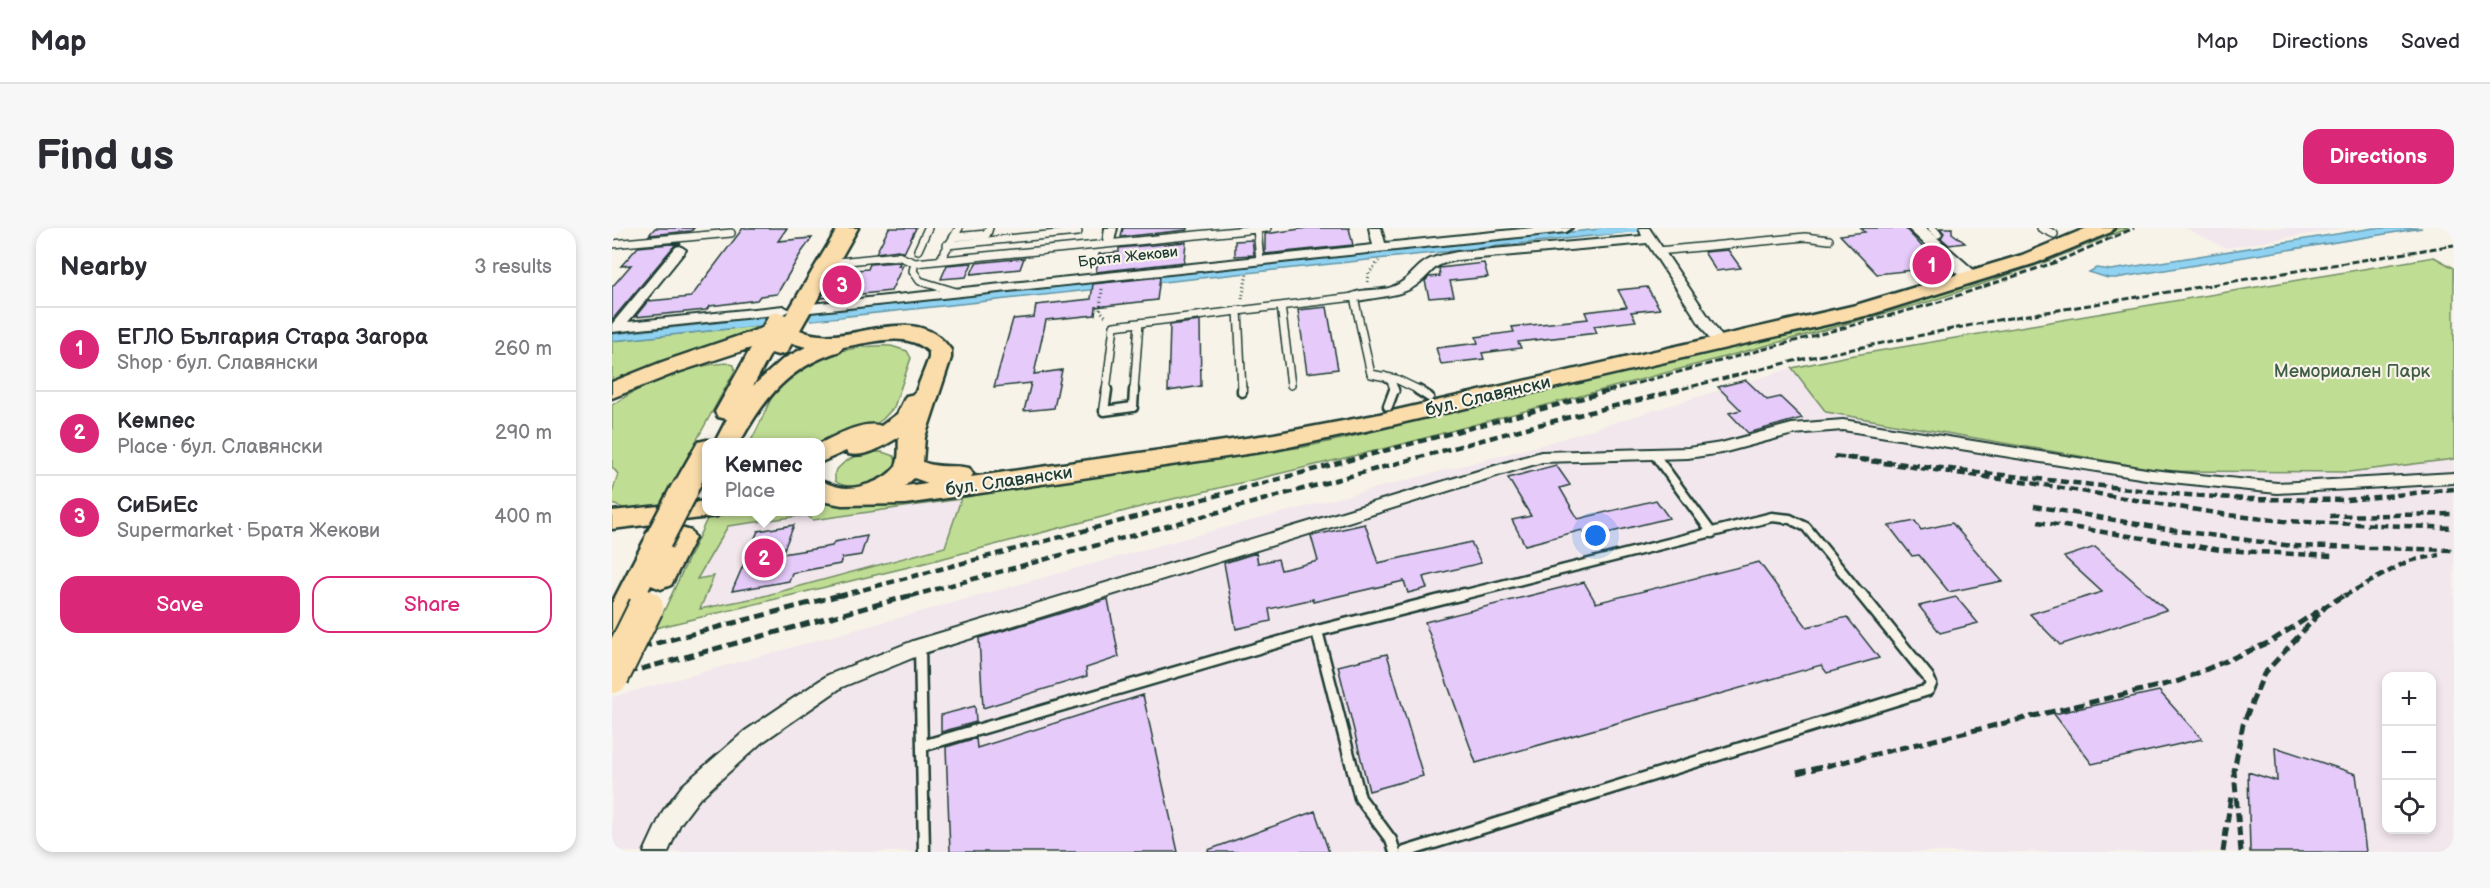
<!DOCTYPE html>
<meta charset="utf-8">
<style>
body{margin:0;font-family:"Balsamiq Sans",sans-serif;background:#f7f7f7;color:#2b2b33}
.controls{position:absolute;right:18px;bottom:18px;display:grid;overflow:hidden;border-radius:12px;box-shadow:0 3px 9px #0003}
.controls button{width:54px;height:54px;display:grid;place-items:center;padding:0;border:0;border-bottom:2px solid #e1e1e2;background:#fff;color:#2b2b33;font:30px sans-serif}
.you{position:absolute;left:984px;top:308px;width:21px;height:21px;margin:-15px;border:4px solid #fff;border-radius:50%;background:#1a73e8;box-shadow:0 0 0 9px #1a73e833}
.badge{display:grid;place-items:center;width:39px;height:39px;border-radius:50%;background:#db2777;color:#fff;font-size:20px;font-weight:700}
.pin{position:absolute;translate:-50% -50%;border:3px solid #fff;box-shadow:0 2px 6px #0006}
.popup{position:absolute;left:90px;top:210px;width:123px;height:78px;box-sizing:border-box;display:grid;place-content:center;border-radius:12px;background:#fff;filter:drop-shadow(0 2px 4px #0005);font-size:20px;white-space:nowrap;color:#7c7c81}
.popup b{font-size:22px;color:#2b2b33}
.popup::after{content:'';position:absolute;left:50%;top:100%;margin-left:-12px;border:12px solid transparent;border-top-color:#fff}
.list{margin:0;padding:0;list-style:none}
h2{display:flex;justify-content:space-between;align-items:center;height:78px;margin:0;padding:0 24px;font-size:26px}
h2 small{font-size:20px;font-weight:400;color:#7c7c81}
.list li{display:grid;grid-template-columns:39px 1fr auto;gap:18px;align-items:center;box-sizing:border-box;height:84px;padding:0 24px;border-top:2px solid #e1e1e2}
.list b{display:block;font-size:22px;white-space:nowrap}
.list p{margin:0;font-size:20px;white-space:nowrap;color:#7c7c81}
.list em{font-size:20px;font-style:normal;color:#7c7c81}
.actions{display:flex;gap:12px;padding:18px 24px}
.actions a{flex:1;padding:14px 0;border:2px solid #db2777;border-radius:18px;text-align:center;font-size:21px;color:#db2777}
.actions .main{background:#db2777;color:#fff}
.icon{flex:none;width:33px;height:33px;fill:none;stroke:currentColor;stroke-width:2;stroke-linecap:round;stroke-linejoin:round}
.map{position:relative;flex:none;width:1842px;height:624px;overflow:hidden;border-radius:18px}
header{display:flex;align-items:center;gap:36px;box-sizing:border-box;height:84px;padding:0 30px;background:#fff;border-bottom:2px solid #e1e1e2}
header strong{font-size:28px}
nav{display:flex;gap:33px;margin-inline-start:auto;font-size:21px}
.intro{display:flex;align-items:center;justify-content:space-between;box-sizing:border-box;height:144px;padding:0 36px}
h1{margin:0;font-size:42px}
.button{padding:15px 27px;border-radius:18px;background:#db2777;color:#fff;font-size:21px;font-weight:700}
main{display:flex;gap:36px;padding:0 36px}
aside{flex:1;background:#fff;border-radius:18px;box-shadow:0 3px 9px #0003}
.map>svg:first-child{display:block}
</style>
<header>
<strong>Map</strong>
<nav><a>Map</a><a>Directions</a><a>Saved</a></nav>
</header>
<div class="intro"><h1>Find us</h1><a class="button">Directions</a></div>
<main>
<aside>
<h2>Nearby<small>3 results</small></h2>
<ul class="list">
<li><span class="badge">1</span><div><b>ЕГЛО България Стара Загора</b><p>Shop · бул. Славянски</p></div><em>260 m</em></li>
<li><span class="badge">2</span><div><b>Кемпес</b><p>Place · бул. Славянски</p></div><em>290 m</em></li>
<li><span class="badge">3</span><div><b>СиБиЕс</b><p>Supermarket · Братя Жекови</p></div><em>400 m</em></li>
</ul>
<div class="actions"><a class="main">Save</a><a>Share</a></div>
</aside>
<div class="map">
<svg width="1842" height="624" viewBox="0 0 1842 624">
<rect width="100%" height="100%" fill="#f7f3e8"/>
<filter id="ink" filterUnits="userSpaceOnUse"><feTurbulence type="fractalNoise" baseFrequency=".0167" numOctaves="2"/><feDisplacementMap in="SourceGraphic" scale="12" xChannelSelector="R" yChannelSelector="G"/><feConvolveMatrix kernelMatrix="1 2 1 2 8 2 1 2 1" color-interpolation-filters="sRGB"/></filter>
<g filter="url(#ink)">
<path fill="#f2e7ed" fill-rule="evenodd" d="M1573 0H1732L1614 20Z
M1180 140 1214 184 1553 243 1737 244 1842 231V624H0V469L596 304 929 217ZM1774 448H1820V602H1774Z
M350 271 334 319 148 369 88 381 102 349 85 352 116 298 194 287 201 292Z"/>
<path fill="#c0dd94" stroke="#708d64" stroke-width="1.5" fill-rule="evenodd" d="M1507 0H1516L1436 33 1370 56 1319 73 1153 118 787 217 540 276 305 337 44 400 96 289 132 284H209V274L224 275 692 219 730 211 971 150 1146 114 1312 70 1433 31ZM349 271 333 319 148 369 88 381 102 348 85 351 116 298 194 287 201 292Z
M1822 29 1842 40V231L1737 244 1553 243 1214 184 1180 140 1231 129Z
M145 98 130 110 60 130 0 155V113Z
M279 118 295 123 299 130 282 179 271 191 262 197 209 219V214H138C150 196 157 168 170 152 190 128 249 116 279 118Z
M115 135 122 137 123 142 48 279 14 281 0 276V265L6 246 0 239V177C33 155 75 137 115 135Z
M270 224 282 228 284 233C279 255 240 266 223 253V244C234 229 252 224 270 224Z"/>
<path fill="#90d2f2" stroke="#6396a6" stroke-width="1.5" d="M997 0H1014L1016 4 199 92 203 84Z
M1762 0H1810L1504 50H1496L1477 44 1484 40 1499 42Z
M149 90 145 98 0 113V106Z"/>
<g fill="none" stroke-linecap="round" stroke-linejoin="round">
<path fill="#90d2f2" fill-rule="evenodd" d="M991 0H1034L1027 4 985 7 983 4 985 1Z
M227 81 234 85 232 88 122 101 114 96 122 91Z"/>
</g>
<path fill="#e5cafa" stroke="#1f3d34" stroke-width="1.5" d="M43 0H82L79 3 37 7Z
M131 0H175L166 13 200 10 189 25 165 66 148 68 145 72 98 78 94 82 23 89 36 73 79 69Z
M277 0H304L292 25 286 22 264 25Z
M511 0H575V2L509 9Z
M695 0H737L741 17 653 26V6Z
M1249 0H1293L1329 39 1265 46 1228 7 1253 4Z
M1328 0H1340V5L1353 15 1337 17 1329 10 1332 5Z
M640 12 642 27 623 28V13Z
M574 14 572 34 484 44 487 26 507 24V20Z
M69 15 62 18 0 92V59L19 37 9 38 26 19Z
M1116 22 1129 40 1104 43 1092 24Z
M412 30 408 41 359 46 364 35Z
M285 34 288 35 286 38 291 37 279 63 209 70 219 52 228 51 233 43 256 41 258 36Z
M360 35 354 49 329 51 335 37Z
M872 35 876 49 838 53 842 68 817 70 813 53 817 49 828 48 827 40Z
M548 49 545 72 484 79 483 87 434 92 422 146 450 142 442 180 412 183 419 155 382 159 401 91 422 89 424 77 479 71 481 56Z
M1035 59 1048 81 1019 84 1024 93 982 98 985 105 906 114 909 120 870 125 872 131 829 136 824 120 866 115 864 109 902 104 900 99 976 91 973 84 1015 79 1006 62Z
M715 79 726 141 695 145 686 82Z
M588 93 589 158 556 163 558 97Z
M1134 152 1155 172 1168 169 1190 190 1136 205 1117 185 1129 182 1106 159Z
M944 237 958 257 948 260 966 291 1044 272 1057 290 975 310 970 302 913 317 900 292 919 288 896 250Z
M1303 293 1309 302 1340 295 1390 353 1337 364 1307 327 1300 328 1277 298Z
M753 296 766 335 859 314 869 335 811 349 815 360 796 365 792 353 701 374V371L657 381 659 393 624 401 612 335 644 325 646 335 666 331 669 342 706 333 699 308Z
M182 297 170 326 220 318 222 314 255 308 249 327 230 330 228 336 180 345 177 353 120 363 146 303Z
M1483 319 1554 382 1448 417 1418 386 1490 364 1452 329Z
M1147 334 1195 399 1235 389 1267 430 1215 445 1209 437 864 535 813 394 972 354 984 375Z
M1344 369 1366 395 1328 405 1307 378Z
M496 371 507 429 474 440 475 448 371 480 367 410Z
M775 426 811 548 757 563 726 438Z
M1547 463 1590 511 1480 536 1442 486Z
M531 467 566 624H338L334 519 364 510 365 520Z
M363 478 364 494 329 504V487Z
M1663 519 1744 546 1754 624H1638L1636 544 1665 553Z
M703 583 717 624H596V622Z"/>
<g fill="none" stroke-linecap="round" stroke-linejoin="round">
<defs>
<path id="lane-far2" d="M1320 0 1326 6
M1429 0 1442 6
M645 1 648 32
M342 9 375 6 377 0
M0 16 119 5
M335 17 466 4
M306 22 316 0
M1046 23 1193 9 1217 12
M328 32 347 0
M216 35 286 28 303 35
M344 64 308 53 301 43 303 35 655 0
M669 78 679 157
M626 82 630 163
M772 148 779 153 783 163
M494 163 502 98 742 69 759 146 784 151 809 163
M522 163 527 95"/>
<path id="lane-far1" d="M495 162 492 183 521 179 522 162
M630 162V164
M806 162 817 169
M776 178 782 162
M1042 226 1100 305
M846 368 1160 289 1178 291 1194 299 1250 368"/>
<path id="lane" d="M705 403 748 570 779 612 783 624
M308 418 312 624
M310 518 705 403 852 366
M793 624 1316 462 1319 456 1316 449 1249 366"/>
<path id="street" d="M493 0H505L501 18H493L491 15Z
M757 0H769L773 15 920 0H960L954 4 189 85 182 81 189 77 761 17Z
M1027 0H1037L1114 115 1112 118H1102L1035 15 845 32C819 37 824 42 806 56 792 67 774 68 757 71 749 72 741 75 735 69 745 59 767 64 780 59 794 54 799 45 810 36 820 28 832 27 845 24L1030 8Z
M68 18 74 22 16 94 171 78 178 82 171 86 0 104V96L64 19Z
M1231 192 1540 242 1665 255 1842 245V255L1665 265 1540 252 1231 202 1181 206 1110 225 1076 230 930 234 315 424 230 459 149 515 87 571 68 596 56 624H32L51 583 71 557 133 503 216 447 301 413 929 224 1076 220 1109 215 1180 196Z"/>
<path id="secondary" d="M1295 0H1314L1365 45 1368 49 1365 53H1353Z"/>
<path id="primary" d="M226 0H246L188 102C233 124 302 68 339 122V130L313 209 311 234C326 241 341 236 357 240L361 246 359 249 662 206 763 187 1244 77 1410 27 1475 0H1502L1499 4 1424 35 1257 87 763 201 662 222 293 276 230 277 209 273V253C215 255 221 258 227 259 244 263 274 253 284 238 288 230 286 218 287 209 272 218 254 230 236 226L234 223 209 234V215C225 207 252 192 269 198L285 186 294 168 303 166 317 130V124C295 102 259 115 231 119L228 123C177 139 153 169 128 214H95C95 238 95 248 82 269L72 272 62 269 58 263 86 214 95 212 103 214 115 191 106 189 103 184 139 120 66 144 0 170V154L50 134 150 100 158 86 166 84 174 87ZM180 115 194 119 171 131 141 158 159 125 166 127 174 125ZM302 250 316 255 293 258Z
M95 273V284H108L105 288 0 301V283Z
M69 300 79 303 83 310 59 357 49 361 39 357 11 413 0 417V375L32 313 36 306 46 303 57 307 59 303Z"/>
</defs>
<use href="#lane-far2" stroke="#1f3d34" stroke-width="10"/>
<use href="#lane-far1" stroke="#1f3d34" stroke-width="13"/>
<use href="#lane" stroke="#1f3d34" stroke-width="15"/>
<use href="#street" stroke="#1f3d34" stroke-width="4"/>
<use href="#secondary" stroke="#1f3d34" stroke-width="4"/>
<use href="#primary" stroke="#1f3d34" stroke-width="5"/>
<path stroke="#1f3d34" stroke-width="3" stroke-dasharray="1 3" stroke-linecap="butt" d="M756 54 757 45 767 33
M490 61 488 82 495 90
M630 71 635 46"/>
<use href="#lane-far2" stroke="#f7f3e8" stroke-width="7"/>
<use href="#lane-far1" stroke="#f7f3e8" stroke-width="8"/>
<use href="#lane" stroke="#f7f3e8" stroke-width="10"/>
<use href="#street" fill="#f7f3e8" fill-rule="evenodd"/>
<use href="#secondary" fill="#f7f3e8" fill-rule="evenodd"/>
<use href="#primary" fill="#faddab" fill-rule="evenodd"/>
<path stroke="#1f3d34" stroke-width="3" stroke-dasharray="7 3" stroke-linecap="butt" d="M996 163 1324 75 1444 34 1522 0
M1061 163 1186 132 1380 93 1842 17"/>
<path stroke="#1f3d34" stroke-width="4.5" stroke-dasharray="8 4.5" stroke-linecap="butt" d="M1842 261 1735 272 1634 271 1562 266 1221 228 1432 257 1616 287 1671 293 1842 300
M1422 278 1560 302 1680 318 1842 322
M1718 288 1842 286
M1426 294 1609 322 1720 328
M227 368 1001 162
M299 368 918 199 1067 162
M1732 368 1796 333 1827 327"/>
<path stroke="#1f3d34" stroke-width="5" stroke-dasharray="10 5" stroke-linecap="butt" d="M0 427 232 366
M0 449 304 366
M1185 545 1567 453 1658 414 1714 378
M1611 624 1619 568
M1629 624 1622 543 1631 496 1652 446 1714 378 1734 366"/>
<defs>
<path id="primary-bridge-far1" d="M46 313 72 263"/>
<path id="primary-bridge" d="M0 448 34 379"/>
</defs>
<use href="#primary-bridge-far1" stroke="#1f3d34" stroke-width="32" stroke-linecap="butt"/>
<use href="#primary-bridge" stroke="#1f3d34" stroke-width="38" stroke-linecap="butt"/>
<use href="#primary-bridge-far1" stroke="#faddab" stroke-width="27"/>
<use href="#primary-bridge" stroke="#faddab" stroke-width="34"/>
</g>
</g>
<g text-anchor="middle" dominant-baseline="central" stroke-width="4.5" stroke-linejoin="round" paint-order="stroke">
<g font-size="15" fill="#1f3d34" stroke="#f7f3e8">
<text transform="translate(516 29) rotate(-6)">Братя Жекови</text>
</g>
<g font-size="18" fill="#3f5d47" stroke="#f7f3e8">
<text x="1740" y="143">Мемориален Парк</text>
</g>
<g font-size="18" fill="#1f3d34" stroke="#f7f3e8">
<text transform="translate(876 168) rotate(-13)">бул. Славянски</text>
<text transform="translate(397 253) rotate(-8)">бул. Славянски</text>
</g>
</g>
</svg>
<div class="controls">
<button>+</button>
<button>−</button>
<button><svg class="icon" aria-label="locate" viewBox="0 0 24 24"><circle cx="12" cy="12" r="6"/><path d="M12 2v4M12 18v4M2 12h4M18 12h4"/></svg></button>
</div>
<div class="you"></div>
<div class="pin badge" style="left:1320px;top:37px">1</div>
<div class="pin badge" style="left:152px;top:330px">2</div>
<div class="popup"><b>Кемпес</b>Place</div>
<div class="pin badge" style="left:230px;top:57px">3</div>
</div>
</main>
